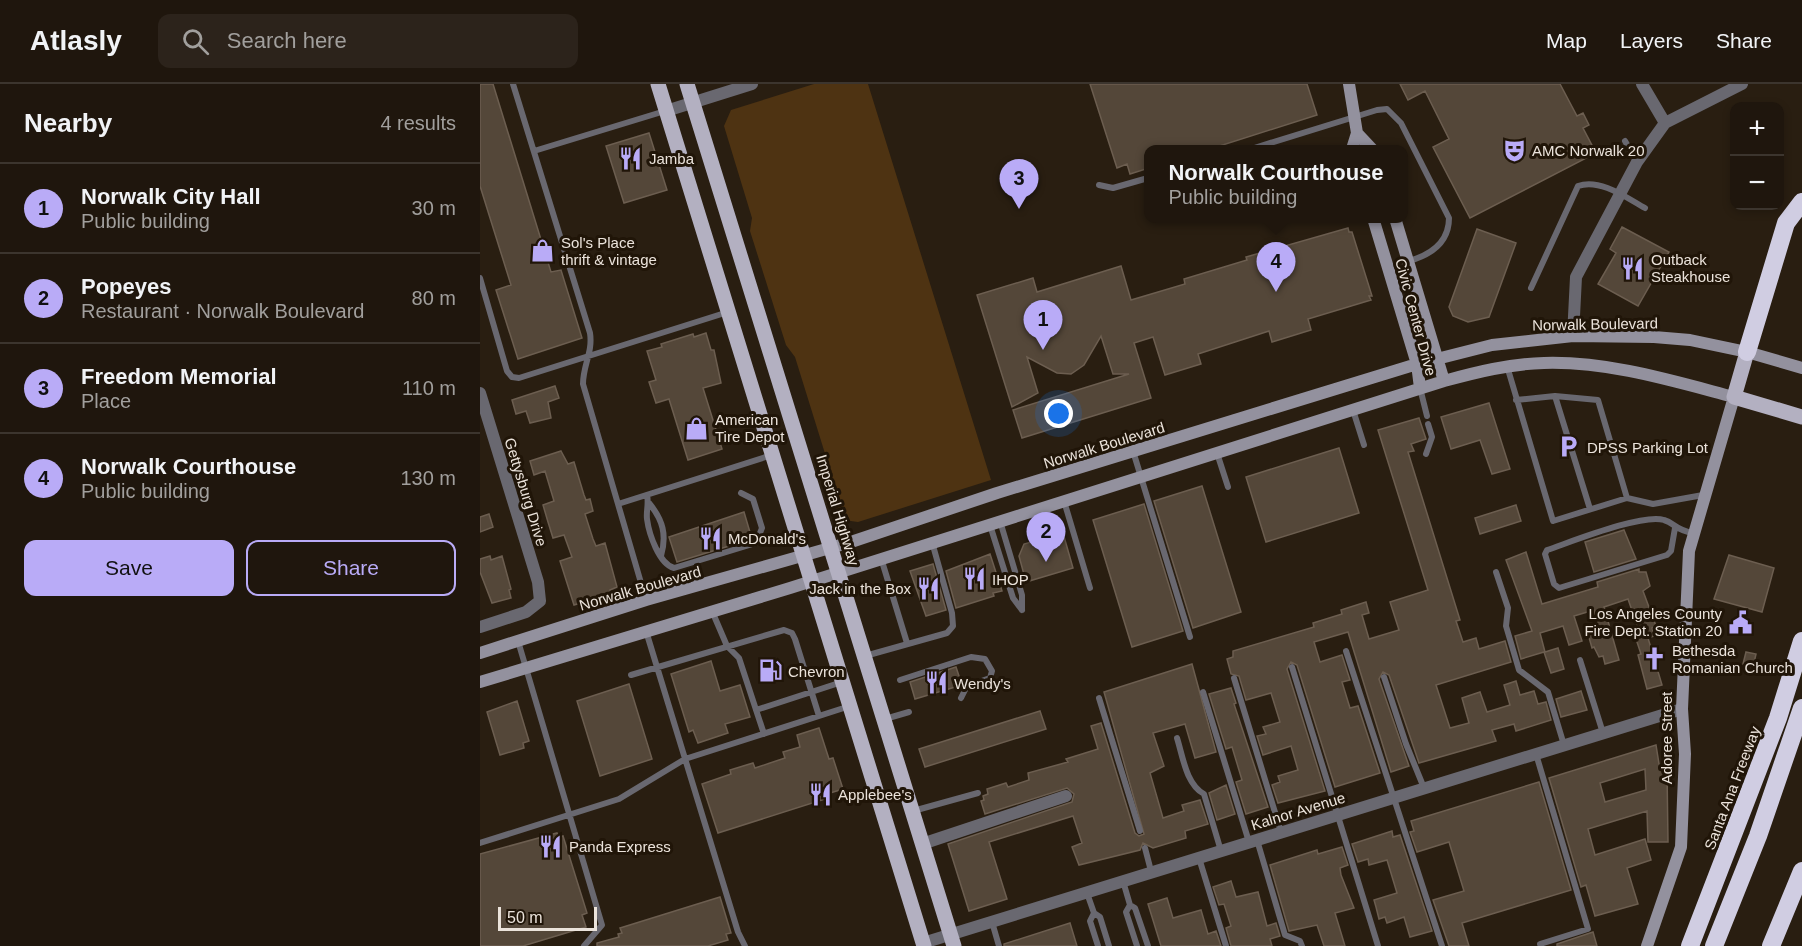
<!DOCTYPE html>
<meta charset="utf-8">
<style>
body{margin:0;font-family:Arial,sans-serif;background:#2c231b;color:#f1f3f6}
.controls{position:absolute;right:18px;top:18px;display:grid;overflow:hidden;border-radius:12px;box-shadow:0 3px 9px #0003}
.controls button{width:54px;height:54px;display:grid;place-items:center;padding:0;border:0;border-bottom:2px solid #3c352e;background:#1f160d;color:#f1f3f6;font:30px sans-serif}
.scale{position:absolute;left:18px;bottom:15px;width:99px;box-sizing:border-box;padding-left:6px;border:3px solid #ebe3db;border-top:0;font-size:16px;line-height:21px;white-space:nowrap;color:#ebe3db;-webkit-text-stroke:4px #201508;paint-order:stroke}
.you{position:absolute;left:579px;top:330px;width:21px;height:21px;margin:-15px;border:4px solid #fff;border-radius:50%;background:#1a73e8;box-shadow:0 0 0 9px #1a73e833}
.badge{display:grid;place-items:center;width:39px;height:39px;border-radius:50%;background:#b9abf7;color:#111;font-size:20px;font-weight:700}
.pin{position:absolute;translate:-50% -50px;filter:drop-shadow(0 2px 3px #0008)}
.pin::after{content:'';position:absolute;top:32px;width:21px;height:18px;background:inherit;clip-path:polygon(0 0,100% 0,50% 100%)}
.popup{position:absolute;left:664px;top:61px;width:264px;height:78px;box-sizing:border-box;display:grid;place-content:center;border-radius:12px;background:#1f160d;filter:drop-shadow(0 2px 4px #0005);font-size:20px;white-space:nowrap;color:#a19f9d}
.popup b{font-size:22px;color:#f1f3f6}
.popup::after{content:'';position:absolute;left:50%;top:100%;margin-left:-12px;border:12px solid transparent;border-top-color:#1f160d}
.list{margin:0;padding:0;list-style:none}
h2{display:flex;justify-content:space-between;align-items:center;height:78px;margin:0;padding:0 24px;font-size:26px}
h2 small{font-size:20px;font-weight:400;color:#a19f9d}
.list li{display:grid;grid-template-columns:39px 1fr auto;gap:18px;align-items:center;box-sizing:border-box;height:90px;padding:0 24px;border-top:2px solid #3c352e}
.list b{display:block;font-size:22px;white-space:nowrap}
.list p{margin:0;font-size:20px;white-space:nowrap;color:#a19f9d}
.list em{font-size:20px;font-style:normal;color:#a19f9d}
.actions{display:flex;gap:12px;padding:18px 24px}
.actions a{flex:1;padding:14px 0;border:2px solid #b9abf7;border-radius:12px;text-align:center;font-size:21px;color:#b9abf7}
.actions .main{background:#b9abf7;color:#111}
.icon{flex:none;width:33px;height:33px;fill:none;stroke:currentColor;stroke-width:2;stroke-linecap:round;stroke-linejoin:round}
.map{position:relative;flex:none;width:1322px;height:862px;overflow:hidden}
header{display:flex;align-items:center;gap:36px;box-sizing:border-box;height:84px;padding:0 30px;background:#1f160d;border-bottom:2px solid #3c352e}
header strong{font-size:28px}
nav{display:flex;gap:33px;margin-inline-start:auto;font-size:21px}
.search{width:420px;height:54px;background:#2c231b;display:flex;align-items:center;gap:15px;box-sizing:border-box;padding:0 21px;border-radius:12px;color:#a19f9d;font-size:22px}
main{display:flex}
aside{flex:1;background:#1f160d}
.map>svg:first-child{display:block}
</style>
<header>
<strong>Atlasly</strong>
<div class="search"><svg class="icon" aria-label="search" viewBox="0 0 24 24"><circle cx="10" cy="10" r="6"/><path d="M15 15l6 6"/></svg>Search here</div>
<nav><a>Map</a><a>Layers</a><a>Share</a></nav>
</header>
<main>
<aside>
<h2>Nearby<small>4 results</small></h2>
<ul class="list">
<li><span class="badge">1</span><div><b>Norwalk City Hall</b><p>Public building</p></div><em>30 m</em></li>
<li><span class="badge">2</span><div><b>Popeyes</b><p>Restaurant · Norwalk Boulevard</p></div><em>80 m</em></li>
<li><span class="badge">3</span><div><b>Freedom Memorial</b><p>Place</p></div><em>110 m</em></li>
<li><span class="badge">4</span><div><b>Norwalk Courthouse</b><p>Public building</p></div><em>130 m</em></li>
</ul>
<div class="actions"><a class="main">Save</a><a>Share</a></div>
</aside>
<div class="map">
<svg width="1322" height="862" viewBox="0 0 1322 862">
<rect width="100%" height="100%" fill="#291e11"/>
<path fill="#4e3312" d="M334 0H388L511 396 378 438 364 436C350 419 347 398 347 376L315 273 306 261 270 147 272 134 244 42 251 26Z"/>
<path fill="#544739" stroke="#6c5e50" stroke-width="1.5" fill-rule="evenodd" d="M0 0H13L71 188 81 186 102 254 38 275 16 206 31 201 0 102Z
M610 0H827L837 31 727 66H669V84L650 90 647 80 637 84Z
M920 0H1080L1097 32 1103 29 1109 41 1103 44 1116 69 990 134 953 63 969 55 945 7 928 16Z
M169 49 187 106 144 119 126 62Z
M1142 143 1189 168 1158 222 1118 200 1136 169 1130 165Z
M868 144 869 148H872L892 212H889L891 216 828 235 831 246 792 258 789 247 718 270 721 280 685 291 673 253 654 259 671 314 542 354 533 326 649 290H633L621 252 604 281 591 290 577 289 547 273 558 309 532 323 497 211 553 194 557 208 641 182 651 216 705 200 704 195 767 176 766 173Z
M997 145 1036 159 1009 233 988 238 973 232 969 223Z
M226 249 231 266H234L241 299 223 304 242 365 208 376 189 315 176 319 169 298 176 296 167 267 182 263 181 260 213 250 214 253Z
M75 302 79 314 68 318 71 334 50 339 46 327 36 330 32 316Z
M1009 319 1030 385 1012 390 1000 356 971 365 961 333Z
M939 334 946 355 931 360 934 367 928 368 980 536 976 537 983 558 996 554 999 565 1025 557 1031 578 956 601 970 644 989 639 982 614 1000 608 1007 628 1030 621 1024 601 1036 597 1040 611 1054 607 1058 620 1066 618 1071 636 1036 647 1034 640 1012 646 1016 657 939 679 909 591 903 588 899 595 929 682 911 688 868 548 834 558 840 578 862 571 870 596 862 598 870 624 878 622 900 689 855 703 817 581 811 578 807 585 845 707 798 719 792 701 800 698 798 692 818 686 811 662 783 671 777 652 786 650 783 643 800 638 791 609 766 616 759 592 751 590 747 575 753 573V567L834 543 833 539 862 530 861 526 886 518 889 529 882 531 889 555 919 546 910 518 948 506 898 346Z
M859 364 879 429 786 458 766 393Z
M81 367 88 380 94 378 104 411 106 416 110 415 113 427 105 430 113 455 116 462 125 459 137 503 130 506 131 510 94 521 80 477 92 473 84 451 73 454 68 438 63 421 74 417 65 387 54 391 50 377Z
M722 402 761 528 713 544 674 417Z
M664 420 703 547 652 563 613 436Z
M1036 421 1041 437 1000 450 995 434Z
M264 428 272 455 197 478 189 453Z
M9 430 13 443 0 448V433Z
M1144 446 1156 475 1114 488 1105 458Z
M583 449 593 484 546 498 539 472 544 460Z
M1046 468 1062 520 1118 503 1117 498 1159 485V488H1166L1170 502 1163 507 1176 542 1172 544 1174 552 1168 554 1182 601 1167 605 1158 571 1161 570 1153 546 1158 544 1148 515 1124 523 1139 576 1125 580 1123 572 1119 573 1114 563 1112 564 1108 550 1120 547 1114 526 1094 532 1102 557 1089 561 1083 542 1060 549 1065 568 1078 564 1084 585 1071 589 1064 568 1041 575 1035 552 1052 547 1026 476Z
M510 470 522 507 513 509 514 512 476 524 466 487Z
M1249 471 1294 484 1282 528 1234 515Z
M10 472 11 476 22 472 31 505 29 506 31 514 12 519 0 488V475Z
M453 480 466 526 446 532 430 487Z
M1266 568 1276 570 1273 583 1263 580Z
M231 577 240 607 260 601 270 633 245 640 248 649 218 659 213 646 209 648 191 590Z
M712 580 736 668 715 674 705 640 673 649 684 682 670 689 683 734 704 727 702 721 720 716 728 740 705 747 706 754 673 764 663 759 660 766 599 781 592 763 602 759 593 732 509 758 527 815 489 827 468 760 592 718 594 710 587 704 505 730 501 717 504 716 503 712 508 710 507 705 526 699 528 703 549 696 548 689 588 678 586 675 618 665 611 642 621 639 655 749 659 752 664 750 624 608Z
M476 583 482 601 435 615 430 598Z
M149 600 172 675 120 692 97 617Z
M751 604 756 619 754 620 788 723 766 730 756 698 762 696 752 663 746 665 729 610Z
M1101 607 1107 626 1081 633 1076 615Z
M37 617 49 657 43 659 44 664 20 671 7 628Z
M560 627 566 645 445 683 439 665Z
M339 644 349 675 353 674 363 705 347 710 348 714 238 749 222 700 251 690 250 686 273 679 275 684 305 674 303 668 320 663 317 651Z
M1176 661 1180 686H1187L1188 758H1168L1167 727 1108 745 1115 771 1165 755 1171 776 1147 784 1158 820 1115 832 1106 801 1101 803 1069 694ZM1165 685 1166 706 1125 718 1120 699Z
M1059 698 1091 806 982 839 989 862H969L953 816 984 807 969 758 937 768 930 748 934 747 931 737Z
M746 701 755 730 737 736 729 709Z
M912 747 913 753 920 751 952 847 930 853 924 833 907 839 905 833 899 835 896 823 894 816 917 809 907 776 889 781 888 775 878 778 872 760Z
M77 749 79 753 83 752 107 829 102 831 106 843 43 862H0V770Z
M862 763 868 781 860 784 861 791 874 824 855 829 865 862H844L837 841 809 847 790 781 837 766 838 770Z
M751 797 756 813 778 808 787 842 796 839 800 852 790 855 792 862H751L746 844 751 842 744 820 739 821 733 803Z
M240 813 251 849 246 850 248 856 228 862H117V859L139 853 138 850 142 849 140 844Z
M687 814 693 834 721 826 728 850 736 847 741 862H681L668 820Z
M590 839 597 862H524V860Z
M1113 848 1117 862H1077V860Z"/>
<g fill="none" stroke-linecap="round" stroke-linejoin="round">
<path stroke="#696870" stroke-width="6" d="M33 0 110 249C113 268 103 281 103 300L166 516
M1145 57 1157 78
M771 65 897 26 907 25 921 39 969 134C969 159 950 171 929 177
M54 67 185 27
M619 101 633 104 668 94
M0 194 27 287 32 293 39 294 248 228
M1051 204 1098 102C1120 94 1147 114 1165 124
M1027 282 1073 437 1147 414 1118 316 1075 312 1036 316
M940 304 947 332
M1075 312 1110 425
M873 326 884 361
M653 367 710 553
M737 369 748 403
M946 370 952 353 948 340
M167 411C169 420 166 427 167 435 169 450 179 480 194 484L276 459 282 444 273 415 261 409
M1147 414 1173 420 1223 411
M584 417 610 504
M169 419C183 436 187 451 181 472
M138 420 292 371
M520 437 542 511V526
M510 441 533 514 542 526
M1195 444 1191 467 1187 471 1079 504 1074 500 1065 470 1067 466C1091 458 1163 429 1184 436 1195 439 1195 446 1213 449
M401 474 427 559
M1016 488 1028 524 1026 542 1039 586 1068 608 1084 661
M232 527 247 562 259 574 284 650
M166 547 258 848 265 862
M38 557 122 841 104 862
M866 567 962 862
M385 572 467 549 473 542 472 529 452 458
M1100 576 1123 649
M812 583 898 862
M151 591 304 546 312 549 315 555 339 632
M904 593 926 660 944 704
M754 594 801 748
M420 596 491 573 505 575 512 587 510 594 487 602 481 614
M723 608 769 758
M619 614 660 747
M276 626 362 598
M405 635 429 628
M697 654C703 673 706 700 724 710L741 767
M1056 670 1108 845 1060 860
M433 727 498 709
M777 756 805 851 820 857 822 862
M0 759 139 715 205 675 370 622
M665 764 671 787
M719 774 746 862
M643 797 650 821 646 828 657 862
M607 809 614 829 610 837 618 862
M650 821 655 824 668 862
M614 829 620 833 629 862
M512 838 519 862"/>
<path stroke="#696870" stroke-width="12" d="M1162 0 1185 39
M186 27 272 0
M1093 252 1096 193 1157 78 1185 39 1262 0
M0 309 58 498 60 517 46 528 0 543
M442 760 586 712
M443 859 1202 625"/>
<path stroke="#93919e" stroke-width="12" d="M869 0 877 49 892 65
M872 65 877 49
M893 134 937 280 940 304
M915 134 964 297
M0 569 166 516 371 458 517 409 937 280 1012 261 1093 252 1174 253 1210 256 1267 268 1322 284
M0 598 310 504 964 297C997 288 1029 280 1064 279 1128 277 1193 297 1254 313L1209 467 1202 625 1205 670 1201 763 1167 862"/>
<path stroke="#b3b0c1" stroke-width="15" d="M178 0 444 862
M207 0 474 862
M1267 268 1254 313 1322 333"/>
<path stroke="#d0cde2" stroke-width="18" d="M1267 268 1306 139 1322 118
M1210 862 1298 634 1322 557
M1234 862 1278 752 1322 624
M1291 862 1322 787"/>
</g>
<defs>
<symbol id="theatre-bare" viewBox="-9 -9 18 18"><path d="M-5-5.5Q0-4 5-5.5V0Q5 5 0 6Q-5 5-5 0ZM-3.3-2.5H-1v1.5H-3.3ZM1-2.5H3.3v1.5H1ZM-2.8 1Q0 5.5 2.8 1Z" fill="#b9abf7" stroke="#201508" stroke-width="2.5" paint-order="stroke"/></symbol>
<symbol id="restaurant-bare" viewBox="-9 -9 18 18"><path d="M-5-6h1v4h1v-4h1v4h1v-4h1v5L-1.5 .5V6h-2V.5L-5-1ZM5-6V6H3V1.5H1.5Q1.5-4 5-6Z" fill="#b9abf7" stroke="#201508" stroke-width="2.5" paint-order="stroke"/></symbol>
<symbol id="shop-bare" viewBox="-9 -9 18 18"><path d="M-5-2.5h2.3a2.7 3.5 0 0 1 5.4 0H5L5.5 6h-11ZM-1.5-2.5h3a1.5 2.3 0 0 0-3 0Z" fill="#b9abf7" stroke="#201508" stroke-width="2.5" paint-order="stroke"/></symbol>
<symbol id="parking-bare" viewBox="-9 -9 18 18"><path d="M-3.5-5.5H1a3.5 3.5 0 0 1 0 7H-1V5.5H-3.5ZM-1-3.4V-.6H.8a1.4 1.4 0 0 0 0-2.8Z" fill="#b9abf7" stroke="#201508" stroke-width="2.5" paint-order="stroke"/></symbol>
<symbol id="civic-bare" viewBox="-9 -9 18 18"><path d="M-.6-6.5H3V-4.5H.6V-3L4-1V1h2V6H-6V1h2V-1L-.6-3ZM-1.2 2.5V6h2.4V2.5Z" fill="#b9abf7" stroke="#201508" stroke-width="2.5" paint-order="stroke"/></symbol>
<symbol id="church-bare" viewBox="-9 -9 18 18"><path d="M-1.2-6h2.4v3.5h3.3v2.4h-3.3V6h-2.4V-.1h-3.3v-2.4h3.3Z" fill="#b9abf7" stroke="#201508" stroke-width="2.5" paint-order="stroke"/></symbol>
<symbol id="fuel-bare" viewBox="-9 -9 18 18"><path d="M-5.5-6h7V0h2V4h1.3V-2.5L3-4.5l.8-.8L6-3V5H2.5V1h-1V6h-7ZM-4.2-4.7v3.2H.2V-4.7Z" fill="#b9abf7" stroke="#201508" stroke-width="2.5" paint-order="stroke"/></symbol>
</defs>
<g fill-rule="evenodd">
<use href="#theatre-bare" x="1018" y="50" width="33" height="33"/>
<use href="#restaurant-bare" x="134" y="58" width="33" height="33"/>
<use href="#shop-bare" x="46" y="150" width="33" height="33"/>
<use href="#restaurant-bare" x="1136" y="168" width="33" height="33"/>
<use href="#shop-bare" x="200" y="328" width="33" height="33"/>
<use href="#parking-bare" x="1072" y="346" width="33" height="33"/>
<use href="#restaurant-bare" x="214" y="438" width="33" height="33"/>
<use href="#restaurant-bare" x="478" y="478" width="33" height="33"/>
<use href="#restaurant-bare" x="432" y="488" width="33" height="33"/>
<use href="#civic-bare" x="1244" y="522" width="33" height="33"/>
<use href="#church-bare" x="1158" y="558" width="33" height="33"/>
<use href="#fuel-bare" x="274" y="570" width="33" height="33"/>
<use href="#restaurant-bare" x="440" y="582" width="33" height="33"/>
<use href="#restaurant-bare" x="324" y="694" width="33" height="33"/>
<use href="#restaurant-bare" x="54" y="746" width="33" height="33"/>
</g>
<g text-anchor="middle" dominant-baseline="central" stroke-width="6" stroke-linejoin="round" paint-order="stroke">
<g font-size="15" fill="#ebe3db" stroke="#201508" text-anchor="start">
<text x="1052" y="66">AMC Norwalk 20</text>
<text x="169" y="74">Jamba</text>
<text x="81" y="158">Sol's Place<tspan x="81" dy="17">thrift &amp; vintage</tspan></text>
<text x="1171" y="175">Outback<tspan x="1171" dy="17">Steakhouse</tspan></text>
<text x="235" y="335">American<tspan x="235" dy="17">Tire Depot</tspan></text>
<text x="1107" y="363">DPSS Parking Lot</text>
<text x="248" y="454">McDonald's</text>
<text x="512" y="495">IHOP</text>
<text x="431" y="504" text-anchor="end">Jack in the Box</text>
<text x="1242" y="529" text-anchor="end">Los Angeles County<tspan x="1242" dy="17">Fire Dept. Station 20</tspan></text>
<text x="1192" y="566">Bethesda<tspan x="1192" dy="17">Romanian Church</tspan></text>
<text x="308" y="587">Chevron</text>
<text x="474" y="599">Wendy's</text>
<text x="358" y="710">Applebee's</text>
<text x="89" y="762">Panda Express</text>
</g>
<g font-size="15" fill="#ebe3db" stroke="#201508">
<text transform="translate(936 233) rotate(75)">Civic Center Drive</text>
<text transform="translate(1115 240) rotate(-1)">Norwalk Boulevard</text>
<text transform="translate(624 361) rotate(-17)">Norwalk Boulevard</text>
<text transform="translate(46 408) rotate(73)">Gettysburg Drive</text>
<text transform="translate(358 426) rotate(73)">Imperial Highway</text>
<text transform="translate(160 504) rotate(-16)">Norwalk Boulevard</text>
<text transform="translate(1186 654) rotate(-90)">Adoree Street</text>
<text transform="translate(1252 704) rotate(-69)">Santa Ana Freeway</text>
<text transform="translate(818 727) rotate(-17)">Kalnor Avenue</text>
</g>
</g>
</svg>
<div class="controls">
<button>+</button>
<button>−</button>
</div>
<div class="scale">50 m</div>
<div class="you"></div>
<div class="pin badge" style="left:563px;top:266px">1</div>
<div class="pin badge" style="left:566px;top:478px">2</div>
<div class="pin badge" style="left:539px;top:125px">3</div>
<div class="pin badge" style="left:796px;top:208px">4</div>
<div class="popup"><b>Norwalk Courthouse</b>Public building</div>
</div>
</main>
